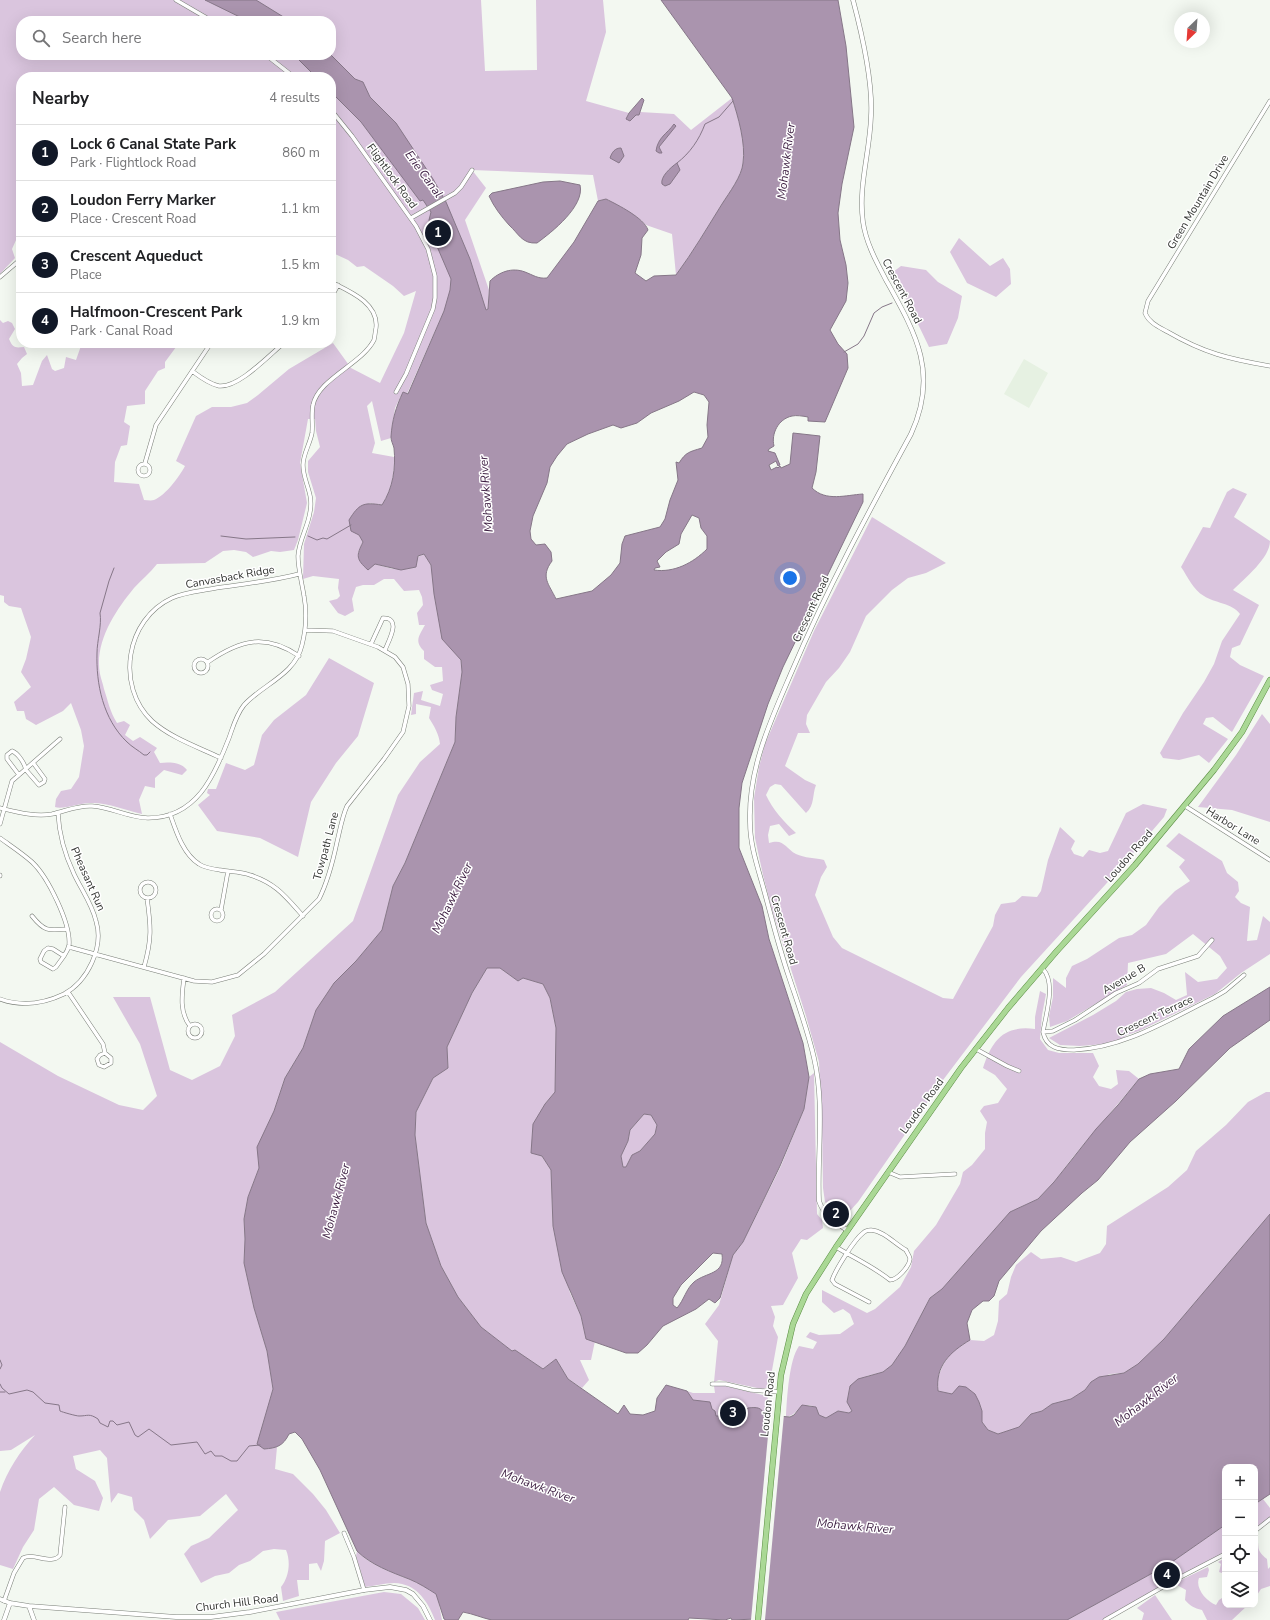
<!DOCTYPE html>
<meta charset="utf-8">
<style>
body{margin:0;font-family:"Nunito Sans",sans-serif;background:#f2f2f2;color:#202124}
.controls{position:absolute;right:12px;bottom:12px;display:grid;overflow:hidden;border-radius:8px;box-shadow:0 4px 16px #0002}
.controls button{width:36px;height:36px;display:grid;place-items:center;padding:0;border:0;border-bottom:1px solid #e0e0e0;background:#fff;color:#202124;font:20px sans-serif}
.compass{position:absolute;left:1174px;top:12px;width:36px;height:36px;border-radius:50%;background:#fff;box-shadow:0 4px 16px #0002;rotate:205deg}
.you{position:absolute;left:790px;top:578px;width:14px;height:14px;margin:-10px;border:3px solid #fff;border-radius:50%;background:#1a73e8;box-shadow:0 0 0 6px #1a73e833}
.badge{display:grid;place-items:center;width:26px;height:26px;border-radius:50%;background:#111827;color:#fff;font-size:13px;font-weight:700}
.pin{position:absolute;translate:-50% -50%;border:2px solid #fff;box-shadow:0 1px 4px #0006}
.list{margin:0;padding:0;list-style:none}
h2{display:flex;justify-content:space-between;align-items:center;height:52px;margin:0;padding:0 16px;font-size:17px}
h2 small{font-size:13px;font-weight:400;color:#757577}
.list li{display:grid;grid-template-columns:26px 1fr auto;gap:12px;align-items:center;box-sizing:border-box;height:56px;padding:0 16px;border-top:1px solid #e0e0e0}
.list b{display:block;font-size:15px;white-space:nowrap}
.list p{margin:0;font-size:13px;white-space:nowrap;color:#757577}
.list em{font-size:13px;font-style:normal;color:#757577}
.icon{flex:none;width:22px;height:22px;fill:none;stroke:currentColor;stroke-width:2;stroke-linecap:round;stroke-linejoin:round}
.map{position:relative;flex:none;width:1270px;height:1620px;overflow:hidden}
.search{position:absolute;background:#fff;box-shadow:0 4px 16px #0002;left:16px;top:16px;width:320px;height:44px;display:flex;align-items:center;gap:10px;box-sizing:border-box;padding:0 14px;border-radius:16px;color:#757577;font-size:15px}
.panel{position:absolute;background:#fff;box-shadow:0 4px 16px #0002;left:16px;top:72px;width:320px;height:276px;border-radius:16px}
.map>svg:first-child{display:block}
</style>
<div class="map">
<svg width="1270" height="1620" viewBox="0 0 1270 1620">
<rect width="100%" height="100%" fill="#f3f8f1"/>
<path fill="#e6f1e2" d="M1024 359 1048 373 1029 408 1004 394Z"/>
<path fill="#dac5de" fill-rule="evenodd" d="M0 0H481L485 71 537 70 536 0H603L606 32 586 101 629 113 627 116 639 115 640 112 674 114 691 130 732 98C738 116 746 144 743 163 742 176 729 193 722 204 707 228 693 252 676 275L672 234 646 225 637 217 606 199 598 201 593 175 472 170 486 188 465 220 489 290 488 309 444 311 407 394 403 392 395 408 391 438 381 441 372 401 367 406 375 443 372 453 394 457C395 474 391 491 382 505L369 503 359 535 363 542 358 553 375 564 393 569 424 554 431 565 453 650 461 660 462 672 456 717 455 742 405 863 393 886 382 930 356 961 334 983 316 1010 303 1048 285 1078 274 1111 258 1147 259 1168 248 1197 244 1219 245 1239 244 1263 254 1308 267 1351 273 1389 258 1444 264 1449 277 1447 275 1469 293 1474 313 1494 326 1510 340 1533 325 1541 324 1561 321 1571 317 1563 309 1564V1580H297L299 1596 283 1601 281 1587C289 1577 291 1562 286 1550L274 1549 263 1551 250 1561 239 1565 229 1573 215 1576 201 1583 184 1554 191 1546 209 1538 238 1510 226 1494 200 1516 168 1520 150 1539 144 1520 134 1510 132 1497 118 1493 111 1503 107 1458 100 1450 73 1456 76 1469 95 1481 103 1498 99 1511 74 1505 54 1487 39 1499 34 1530 23 1547 13 1569 0 1565V1492C7 1471 20 1451 35 1435L11 1450 0 1451V1042L58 1076 119 1105 143 1110 157 1096 140 1044 113 997H150L170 1070 192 1080 220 1066 235 1036 232 1015 275 992 353 921 398 795 420 762 440 744C439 734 434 726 429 718L431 707 416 704V714L411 715 414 693 423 691 421 700 440 706 443 694 432 690 430 685 443 681 442 667H435L424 659V651C414 641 419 636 425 625H419L417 613 423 605 422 597 419 590 404 591 394 579H384L374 585H363L356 587 352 599 354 611 345 616 338 613 329 601 337 599 340 596 338 588 339 579 313 576 303 579 304 544 314 512 316 498 308 472V461L320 447 316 431 315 419H308L300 463 307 503 298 540 294 550 280 552 271 551 253 557 246 552 234 550 223 551 205 563 157 564C150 573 141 580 134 588 115 611 94 643 100 674 101 679 103 684 104 689 108 701 110 712 117 723L124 721 130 725 125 735 133 741 140 737 157 748 154 752 160 763C169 762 181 762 187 770L182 775 164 770 155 778V788L145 786 139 800 142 814C125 810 107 802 89 803 81 803 62 810 55 807L56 799 61 791 71 789 79 777 84 746 81 730 71 703 63 711 36 725 26 719 24 711H17L14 702 31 687 21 672 26 659 31 637 21 608 9 606 4 602V596L0 595V320L3 323 8 321 12 323 15 329 9 339C13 348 15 348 24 347L27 354 22 358 17 364 21 373 22 386 33 385 42 361 47 355 52 369 55 371 64 368 66 357 76 360 82 343H179L165 362V368L158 371 145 391V404L127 406 124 422 130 426 127 445 121 446 115 462 114 482 139 484 144 500C147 500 151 501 154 500 166 495 179 477 185 466L176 461 196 416 212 407H231L247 403 258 395 289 369 333 343 351 368 380 383 404 333 416 291 404 296 393 286 364 266 357 267 348 260 335 254 331 248V77H21V229L12 249 15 258 0 274ZM21 21H331V55H21Z
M959 238 990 266 1003 258 1010 269 1011 284 996 297 967 283 950 252Z
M901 266 926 270 938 282 962 296 958 318 947 344 929 347 893 272Z
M1233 488 1247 494 1234 517 1270 541C1270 558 1245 578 1233 590L1259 605 1240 645 1232 648 1230 657 1240 665 1264 676 1232 732 1213 717 1206 718 1203 724 1228 739 1209 763 1199 755 1179 760 1163 758 1160 753 1183 713 1204 682 1214 664 1222 641 1240 614C1232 603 1214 603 1204 596 1193 590 1188 577 1181 567L1203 527 1210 528 1227 492Z
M872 517 946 563 926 573 908 578 892 590 866 616 850 652 839 668 826 682 807 715 806 724 810 733H798L785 766 805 780 816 785C812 795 815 805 806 813L781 785 775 784 770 787 766 795C773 810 784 822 796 833L789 836 779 824 770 826 768 835 769 843C784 838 785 848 796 854 804 858 816 858 824 860L827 867 821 877 815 895 833 937 842 948 943 998 953 999 993 926 995 915 1001 904 1015 902 1022 896 1037 897 1041 891 1048 860 1060 827 1075 841 1071 849 1074 854 1083 857 1089 850 1100 853 1108 851 1126 813 1143 804 1167 809 1164 817 1116 873 1021 977 940 1084 858 1202 848 1213 842 1218 825 1202 823 1188 822 1126 819 1062 806 1016 772 910 763 875 755 838 754 798 759 767 765 744 814 631Z
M329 658 374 683 358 736 336 763 311 802 298 857 260 838 217 831 198 805 210 795 207 793 208 789H216L226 763 245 770 254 765 262 735 274 720 306 695Z
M1262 714 1270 724V822L1232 810 1198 807 1236 755Z
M1179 833 1222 861 1227 873 1238 882 1239 891 1235 897 1241 903 1250 907 1247 941 1257 940 1263 916 1270 922V954L1241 973 1215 994 1139 1031 1127 1035 1117 1043 1080 1046 1060 1045 1049 1038 1093 1015 1116 1001 1126 992 1137 989 1151 988 1164 993 1176 1000 1187 995 1185 972 1198 982 1217 979 1227 968 1220 956 1193 934 1166 954 1128 963 1127 985 1067 1021 1050 1027 1049 1016 1053 997V978L1066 988V978L1072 966 1087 959 1119 938 1132 935 1146 925 1159 907 1175 891 1190 881 1179 867 1185 860 1166 846Z
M487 968H500L518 981 523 978 543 984 550 998 556 1028 555 1092 545 1104 542 1156 551 1170 553 1226 570 1293 581 1316 586 1339 595 1341 591 1360H580L589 1380 582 1388 568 1379 556 1359 543 1369 515 1350 512 1351 481 1327 458 1297 441 1266 426 1223 415 1135 416 1112 433 1078 448 1068 447 1047 472 993Z
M1040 991 1046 994 1042 1015 1040 1039 1048 1050 1059 1053H1093L1099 1066 1093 1077 1099 1086 1111 1089 1118 1084 1116 1070 1129 1071 1139 1079 1073 1157 1054 1182 1038 1199 1010 1212 942 1289 930 1298 905 1346 892 1365 883 1372 867 1376 850 1386 847 1402 852 1411 849 1413 838 1411 826 1418 819 1415 816 1407C796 1400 798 1418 786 1416 787 1398 789 1360 799 1346L813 1349 817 1342 806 1337 810 1332 819 1335 840 1334 854 1324 850 1314 843 1309 834 1313 822 1302V1290L867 1313 875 1309 900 1287 911 1267 914 1251 936 1225 960 1184 963 1172 972 1165 985 1149V1133L987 1122 980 1111 984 1106 998 1103 1007 1089 995 1075 983 1068C992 1040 1004 1025 1035 1029V1017Z
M814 1073 817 1214 822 1220 823 1228 807 1240 801 1239 792 1253 798 1278 783 1305 771 1306 775 1317 773 1326 778 1337 769 1387 762 1389 719 1380 714 1382 718 1341 705 1324 719 1305 733 1255 743 1242 781 1166 804 1109 809 1077Z
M1266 1092H1270V1214L1164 1339 1138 1364 1124 1373 1110 1374 1091 1382 1085 1390 1071 1399 1052 1404 1042 1411 1031 1414 1019 1427 998 1434 988 1430 982 1422V1411L979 1402 938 1391 937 1380 943 1365 951 1352 970 1340 984 1341 994 1335 998 1321 999 1301 1007 1294 1011 1277 1016 1265 1031 1252 1041 1259 1061 1257 1076 1262 1100 1253 1106 1244 1107 1226 1168 1187 1187 1170 1196 1151 1226 1125 1248 1102Z
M644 1114 651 1115 657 1125 655 1134 640 1151 632 1155 626 1167H623L621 1156 628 1141 630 1130Z
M721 1385 767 1396 769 1402V1416L748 1408 742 1415 735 1413V1416L715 1417 712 1409 693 1400 687 1391 693 1393H715L714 1386Z
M1263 1499 1270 1508V1519L1255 1531V1504Z
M1225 1525V1554L1105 1620H1067L1169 1564Z
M1256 1535C1261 1546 1254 1549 1267 1559L1268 1569 1270 1567V1586L1261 1589 1255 1598V1536Z
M357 1551C371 1566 391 1572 409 1579 419 1583 428 1589 437 1594L442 1620H435C429 1605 420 1588 402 1584 391 1581 377 1586 365 1587L356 1556Z
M1225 1558V1574L1219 1572 1221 1564 1218 1562Z
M1208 1567 1209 1570 1207 1577 1199 1578C1195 1588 1206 1601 1216 1605L1219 1600 1225 1596V1605H1248L1232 1620H1207L1202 1610C1194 1608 1190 1606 1185 1600L1186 1590 1175 1584 1183 1579Z
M384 1592 401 1594 418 1608 425 1620H280L276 1612Z
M1155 1595 1172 1620H1142L1144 1613 1137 1608Z"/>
<path fill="#aa94ae" stroke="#867788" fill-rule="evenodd" d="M205 0H256L290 21H248Z
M661 0H838L846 46 854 127 842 184 838 213 840 240 846 265 848 283 846 301 830 330 838 344 847 354 848 368 825 422 808 421V417C803 416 796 415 792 416 778 419 771 434 774 446L769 449 768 451 775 453 780 465 778 466 776 461 769 465 771 470 777 467 778 468 780 466 781 468 790 464 793 433 820 436 816 472 812 488C826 502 846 495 863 494V502L783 667 768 704 742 783 739 808V848L762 906 769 939 803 1043 809 1077 804 1109 780 1166 764 1199 743 1242 733 1255 720 1298 715 1303 709 1299 696 1309 663 1326 647 1345 638 1353H626L586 1339 581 1316 562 1272 553 1226 551 1170 542 1156 531 1153 533 1124 545 1104 555 1092 556 1028 550 998 543 984 523 978 518 981 500 968H487L472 993 447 1047 448 1068 433 1078 416 1112 415 1135 426 1223 441 1266 458 1297 481 1327 512 1351 515 1350 543 1369 556 1359 568 1379 618 1414 624 1405 630 1414 643 1415 655 1411 657 1398 666 1385 687 1391 693 1400 710 1402 712 1409 715 1411 716 1416H735V1413L742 1415 748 1408C757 1407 761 1407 765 1415L790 1417 794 1415 802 1405 816 1407 819 1415 826 1418 838 1411 849 1413 852 1411 847 1402 850 1386 858 1379 883 1372 892 1365 905 1346 930 1298 942 1289 1010 1212 1038 1199 1054 1182 1096 1129 1118 1105 1139 1079 1150 1074 1179 1069 1189 1049 1223 1016 1270 987V1020L1230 1048 1176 1101 1130 1142 1098 1180 1082 1193 1041 1231 999 1281 994 1296 989 1301H983L972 1310 967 1323 970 1340C950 1352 935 1366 938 1391L952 1394 959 1386 966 1387 975 1394 979 1402 982 1411V1422L988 1430 998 1434 1019 1427 1031 1414 1042 1411 1052 1404 1071 1399 1085 1390 1091 1382 1099 1377 1124 1373 1138 1364 1164 1339 1270 1214V1494L1255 1504V1467H1225V1525L1169 1564 1067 1620H763L756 1619 732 1620 731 1618 725 1620 689 1618 688 1620H492C482 1618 474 1614 463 1612L458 1620H446L444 1619 436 1594C428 1589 419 1583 409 1579 391 1572 371 1565 357 1551L320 1470 302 1439 295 1432 289 1434C283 1446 277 1448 264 1449L257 1444 273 1389 267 1351 254 1308 244 1263 245 1239 244 1219 248 1197 259 1168 257 1147 274 1111 285 1078 303 1048 316 1010 334 983 356 961 382 930 393 886 405 863 455 742 456 717 462 672 461 660 442 639 434 594 431 565 424 554 418 556 416 567 401 570 375 564 368 570C356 559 356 556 363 542L359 535 351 531 349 520C359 504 363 502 382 505 393 488 396 468 394 448 393 444 391 441 391 437 392 420 396 407 403 392L408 394 444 311 450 290 451 279 433 237 429 220 431 212 423 200 420 201 361 122 331 92V77H316L294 55H331L355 79 363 82 370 97 396 123 433 179 446 202 470 259 486 310 488 309 490 281C499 272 512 267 525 272 533 275 538 279 547 278L574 242 598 201 606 199C618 205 644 218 648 230L642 238 641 255 635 273 646 281 654 276 676 275C693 252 707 228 722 204 729 193 742 176 743 163 746 144 738 116 732 98ZM694 392 704 395 709 402 707 425 708 437 702 448C689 452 686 452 679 463L676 462 678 480 670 500 665 519 660 527 625 536 622 544 620 563 611 575 592 591 556 599C549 584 540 577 552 561L551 552 545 544 536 545 531 539 530 531 533 516 547 483 550 467 557 456 567 444 588 434 613 425 621 428 637 423 651 413 679 401ZM692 515 699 518 701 528 707 536V549C693 563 674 573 654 570L655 568 660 567 657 561 666 552 679 544 681 534ZM644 1114 651 1115 657 1125 655 1134 640 1151 632 1155 626 1167H623L621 1156 628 1141 630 1130ZM713 1253 722 1254C725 1275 706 1272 694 1282 686 1289 684 1300 677 1308L673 1305V1298L681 1285Z
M642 98 644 100 639 115H636L630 121 626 119 629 113Z
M674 124 676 126 659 147 662 153H659L656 151C658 137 667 134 674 124Z
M621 148 624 156 619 163 610 158C612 152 615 148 621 148Z
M677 163 680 170 670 184 665 186 662 184C660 177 671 167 677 163Z
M560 181 580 185C585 206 552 232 537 243 522 244 519 234 509 225 501 216 494 207 489 196L492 193 543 182Z"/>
<path fill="#f3f8f1" d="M770 1414H784L765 1620H751Z"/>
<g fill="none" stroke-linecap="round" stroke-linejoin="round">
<path stroke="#867788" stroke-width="1" d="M677 163C690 153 699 140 705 124L719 117 733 101
M844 352 858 344 864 336 874 313 882 307 892 303
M221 536 246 539 295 537
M308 536 317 540 323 538 327 539 351 525
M114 568 109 581 100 613C102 625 97 641 97 653 96 684 103 719 127 742 132 747 138 750 144 755H147L150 752
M0 1360 2 1365 0 1369
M0 1384 2 1388 9 1394 27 1390 33 1392 45 1403 59 1405 60 1411C62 1412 76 1416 79 1416 88 1416 89 1413 98 1419L100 1423 108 1427 110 1421H113L117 1425 129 1422 135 1435 138 1437 149 1429 171 1445 197 1442 205 1454 211 1451 215 1456H222L231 1461H237L249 1446 260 1445
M0 1392H5"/>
<defs>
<path id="minor" d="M176 0 212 21
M266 55 294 77
M1270 101 1148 301 1145 313C1149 323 1159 327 1168 332 1204 353 1229 359 1270 366
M331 110 352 136 416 226 428 249 435 276V298L433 309 406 374 396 392
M411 218 455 193 461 187 472 170
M0 277 21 259
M331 298 338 285
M192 371C200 377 209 384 219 386 239 388 269 355 284 343
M145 463 156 425 211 343
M138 470a6 6 0 1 1 12 0a6 6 0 1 1-12 0Z
M371 644 383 618C402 618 389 640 385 650
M194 666a7 7 0 1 1 14 0a7 7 0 1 1-14 0Z
M208 662C240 640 265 633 299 656
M221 758C198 747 171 738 152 721 115 686 126 619 172 598 185 592 201 591 216 588 244 584 272 581 299 574
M19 775 7 759V755L12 751C18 753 25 764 26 770L39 785 44 782 45 779 34 764
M1185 806 1270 860
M0 808C17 812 35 817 52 814 66 811 78 805 92 806 111 807 129 818 148 818 196 818 214 777 229 738 233 727 236 715 244 705 263 684 295 675 302 645 306 629 307 612 304 596 302 583 298 569 298 556 299 540 308 527 310 512 314 493 303 482 303 465 303 454 310 444 312 433 313 424 311 414 313 405 318 379 362 364 374 340 375 337 375 332 376 328 379 303 349 291 331 282
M170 814C176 831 183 854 199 864 205 868 213 869 220 870 230 872 240 871 250 875 276 883 286 897 303 916
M0 824 12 781 60 739
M0 838C11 846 22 853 32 862 48 877 71 924 69 945 68 950 66 953 64 956
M0 875V876
M140 890a8 8 0 1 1 16 0a8 8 0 1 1-16 0Z
M211 915a6 6 0 1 1 12 0a6 6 0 1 1-12 0Z
M221 910 228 871
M32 916C44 931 48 931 66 929
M69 947 194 981 212 982 238 975 264 954 319 899C328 881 333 861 337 842 340 830 342 817 347 806L384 759 403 732 409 706 408 684 403 667 395 657 378 647 333 631 305 630
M48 948 53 949 64 956 56 967 53 969 41 962 40 959 44 951Z
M144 967C152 939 151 927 147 898
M1043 969C1056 983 1046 1014 1043 1032 1046 1048 1059 1050 1074 1050 1124 1048 1168 1020 1213 998L1225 991 1244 975
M184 978C182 994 179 1012 190 1026
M68 992 103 1044 105 1053 111 1058V1063L104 1067 99 1065 97 1059 100 1055 105 1053
M0 999C22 1007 43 1004 64 994 88 981 104 947 96 921 92 904 81 889 74 874 65 855 59 834 58 813
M188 1031a7 7 0 1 1 14 0a7 7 0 1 1-14 0Z
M1043 1032 1053 1031 1075 1020 1116 993 1139 983 1158 969 1198 956 1212 940
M976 1049 1007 1066 1019 1071
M888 1172 900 1177 955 1174
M836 1247C854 1258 874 1267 890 1280 897 1280 909 1267 910 1259 910 1256 907 1253 906 1250 895 1244 884 1231 871 1230 868 1230 865 1231 863 1233 854 1240 836 1269 832 1280L835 1284 869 1302
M712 1384H726L751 1390 779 1392
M1255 1531 1270 1519
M344 1533 354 1557 364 1590
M4 1601 14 1573 23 1558C34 1552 52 1566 60 1555L65 1507
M1105 1620 1175 1580 1225 1554"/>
<path id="tertiary" d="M847 1230C835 1222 824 1216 819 1201 817 1154 825 1105 814 1058 808 1031 798 1004 789 977 779 948 772 919 764 890 758 868 750 846 750 822 748 768 771 720 792 671 827 589 869 511 911 434 939 373 916 334 886 280 876 261 866 243 863 222 858 186 870 152 871 116 873 81 862 34 853 0
M0 1599 10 1603 29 1606 176 1617H211L250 1612 364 1590 390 1587 406 1590 413 1594 423 1606 430 1620
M29 1606 34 1620
M4 1620 10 1603"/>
<path id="primary" d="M758 1620 781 1375 793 1324 806 1294 836 1247 961 1068 1008 1008 1056 952 1135 865 1214 770 1242 732 1270 680"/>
</defs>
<use href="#minor" stroke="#7a7f78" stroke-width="4.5"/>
<use href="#tertiary" stroke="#7a7f78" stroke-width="5"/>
<use href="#primary" stroke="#5b8e44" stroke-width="6"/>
<use href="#minor" stroke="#fff" stroke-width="3.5"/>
<use href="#tertiary" stroke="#fff" stroke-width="4"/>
<use href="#primary" stroke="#aad895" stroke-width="5"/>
</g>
<g text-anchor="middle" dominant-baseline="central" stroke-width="3" stroke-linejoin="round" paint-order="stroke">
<g font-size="11" fill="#323431" stroke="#fff">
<text transform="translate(392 176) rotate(54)">Flightlock Road</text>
<text transform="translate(1198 202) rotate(-59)">Green Mountain Drive</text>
<text transform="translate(902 291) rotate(62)">Crescent Road</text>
<text transform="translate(230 577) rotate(-10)">Canvasback Ridge</text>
<text transform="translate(811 609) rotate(-65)">Crescent Road</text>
<text transform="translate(1233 826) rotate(32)">Harbor Lane</text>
<text transform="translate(326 846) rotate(-75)">Towpath Lane</text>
<text transform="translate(1129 856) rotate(-49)">Loudon Road</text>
<text transform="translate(88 879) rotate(66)">Pheasant Run</text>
<text transform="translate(784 930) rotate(74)">Crescent Road</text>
<text transform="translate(1124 979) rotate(-31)">Avenue B</text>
<text transform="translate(1155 1016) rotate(-25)">Crescent Terrace</text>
<text transform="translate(922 1106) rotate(-54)">Loudon Road</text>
<text transform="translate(768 1404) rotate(-84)">Loudon Road</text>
<text transform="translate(237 1603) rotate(-7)">Church Hill Road</text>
</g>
<g font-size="12" font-style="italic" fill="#3c1d41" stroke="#fff">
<text transform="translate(786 161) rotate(-83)">Mohawk River</text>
<text transform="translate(424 174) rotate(54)">Erie Canal</text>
<text transform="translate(486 494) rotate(-94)">Mohawk River</text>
<text transform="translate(452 898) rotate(-64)">Mohawk River</text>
<text transform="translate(336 1201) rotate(-75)">Mohawk River</text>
<text transform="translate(1146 1400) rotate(-38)">Mohawk River</text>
<text transform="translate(538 1486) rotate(20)">Mohawk River</text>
<text transform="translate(855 1526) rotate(5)">Mohawk River</text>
</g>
</g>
</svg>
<div class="controls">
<button>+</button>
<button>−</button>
<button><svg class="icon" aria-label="locate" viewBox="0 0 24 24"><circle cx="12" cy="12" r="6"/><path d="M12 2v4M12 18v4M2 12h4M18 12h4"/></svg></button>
<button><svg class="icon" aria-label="layers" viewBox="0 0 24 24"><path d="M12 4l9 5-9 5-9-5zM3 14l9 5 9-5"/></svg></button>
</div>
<svg class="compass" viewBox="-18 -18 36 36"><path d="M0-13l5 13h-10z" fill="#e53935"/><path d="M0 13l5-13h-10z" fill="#757577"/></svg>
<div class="you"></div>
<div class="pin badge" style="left:438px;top:233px">1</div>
<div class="pin badge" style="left:836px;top:1214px">2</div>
<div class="pin badge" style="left:733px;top:1413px">3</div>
<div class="pin badge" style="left:1167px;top:1575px">4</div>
<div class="search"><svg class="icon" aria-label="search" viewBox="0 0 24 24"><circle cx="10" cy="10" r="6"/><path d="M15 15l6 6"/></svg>Search here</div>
<section class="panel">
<h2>Nearby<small>4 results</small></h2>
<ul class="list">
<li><span class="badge">1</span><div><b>Lock 6 Canal State Park</b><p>Park · Flightlock Road</p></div><em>860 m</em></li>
<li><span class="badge">2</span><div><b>Loudon Ferry Marker</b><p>Place · Crescent Road</p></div><em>1.1 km</em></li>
<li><span class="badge">3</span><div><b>Crescent Aqueduct</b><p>Place</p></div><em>1.5 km</em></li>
<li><span class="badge">4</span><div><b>Halfmoon-Crescent Park</b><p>Park · Canal Road</p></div><em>1.9 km</em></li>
</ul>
</section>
</div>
